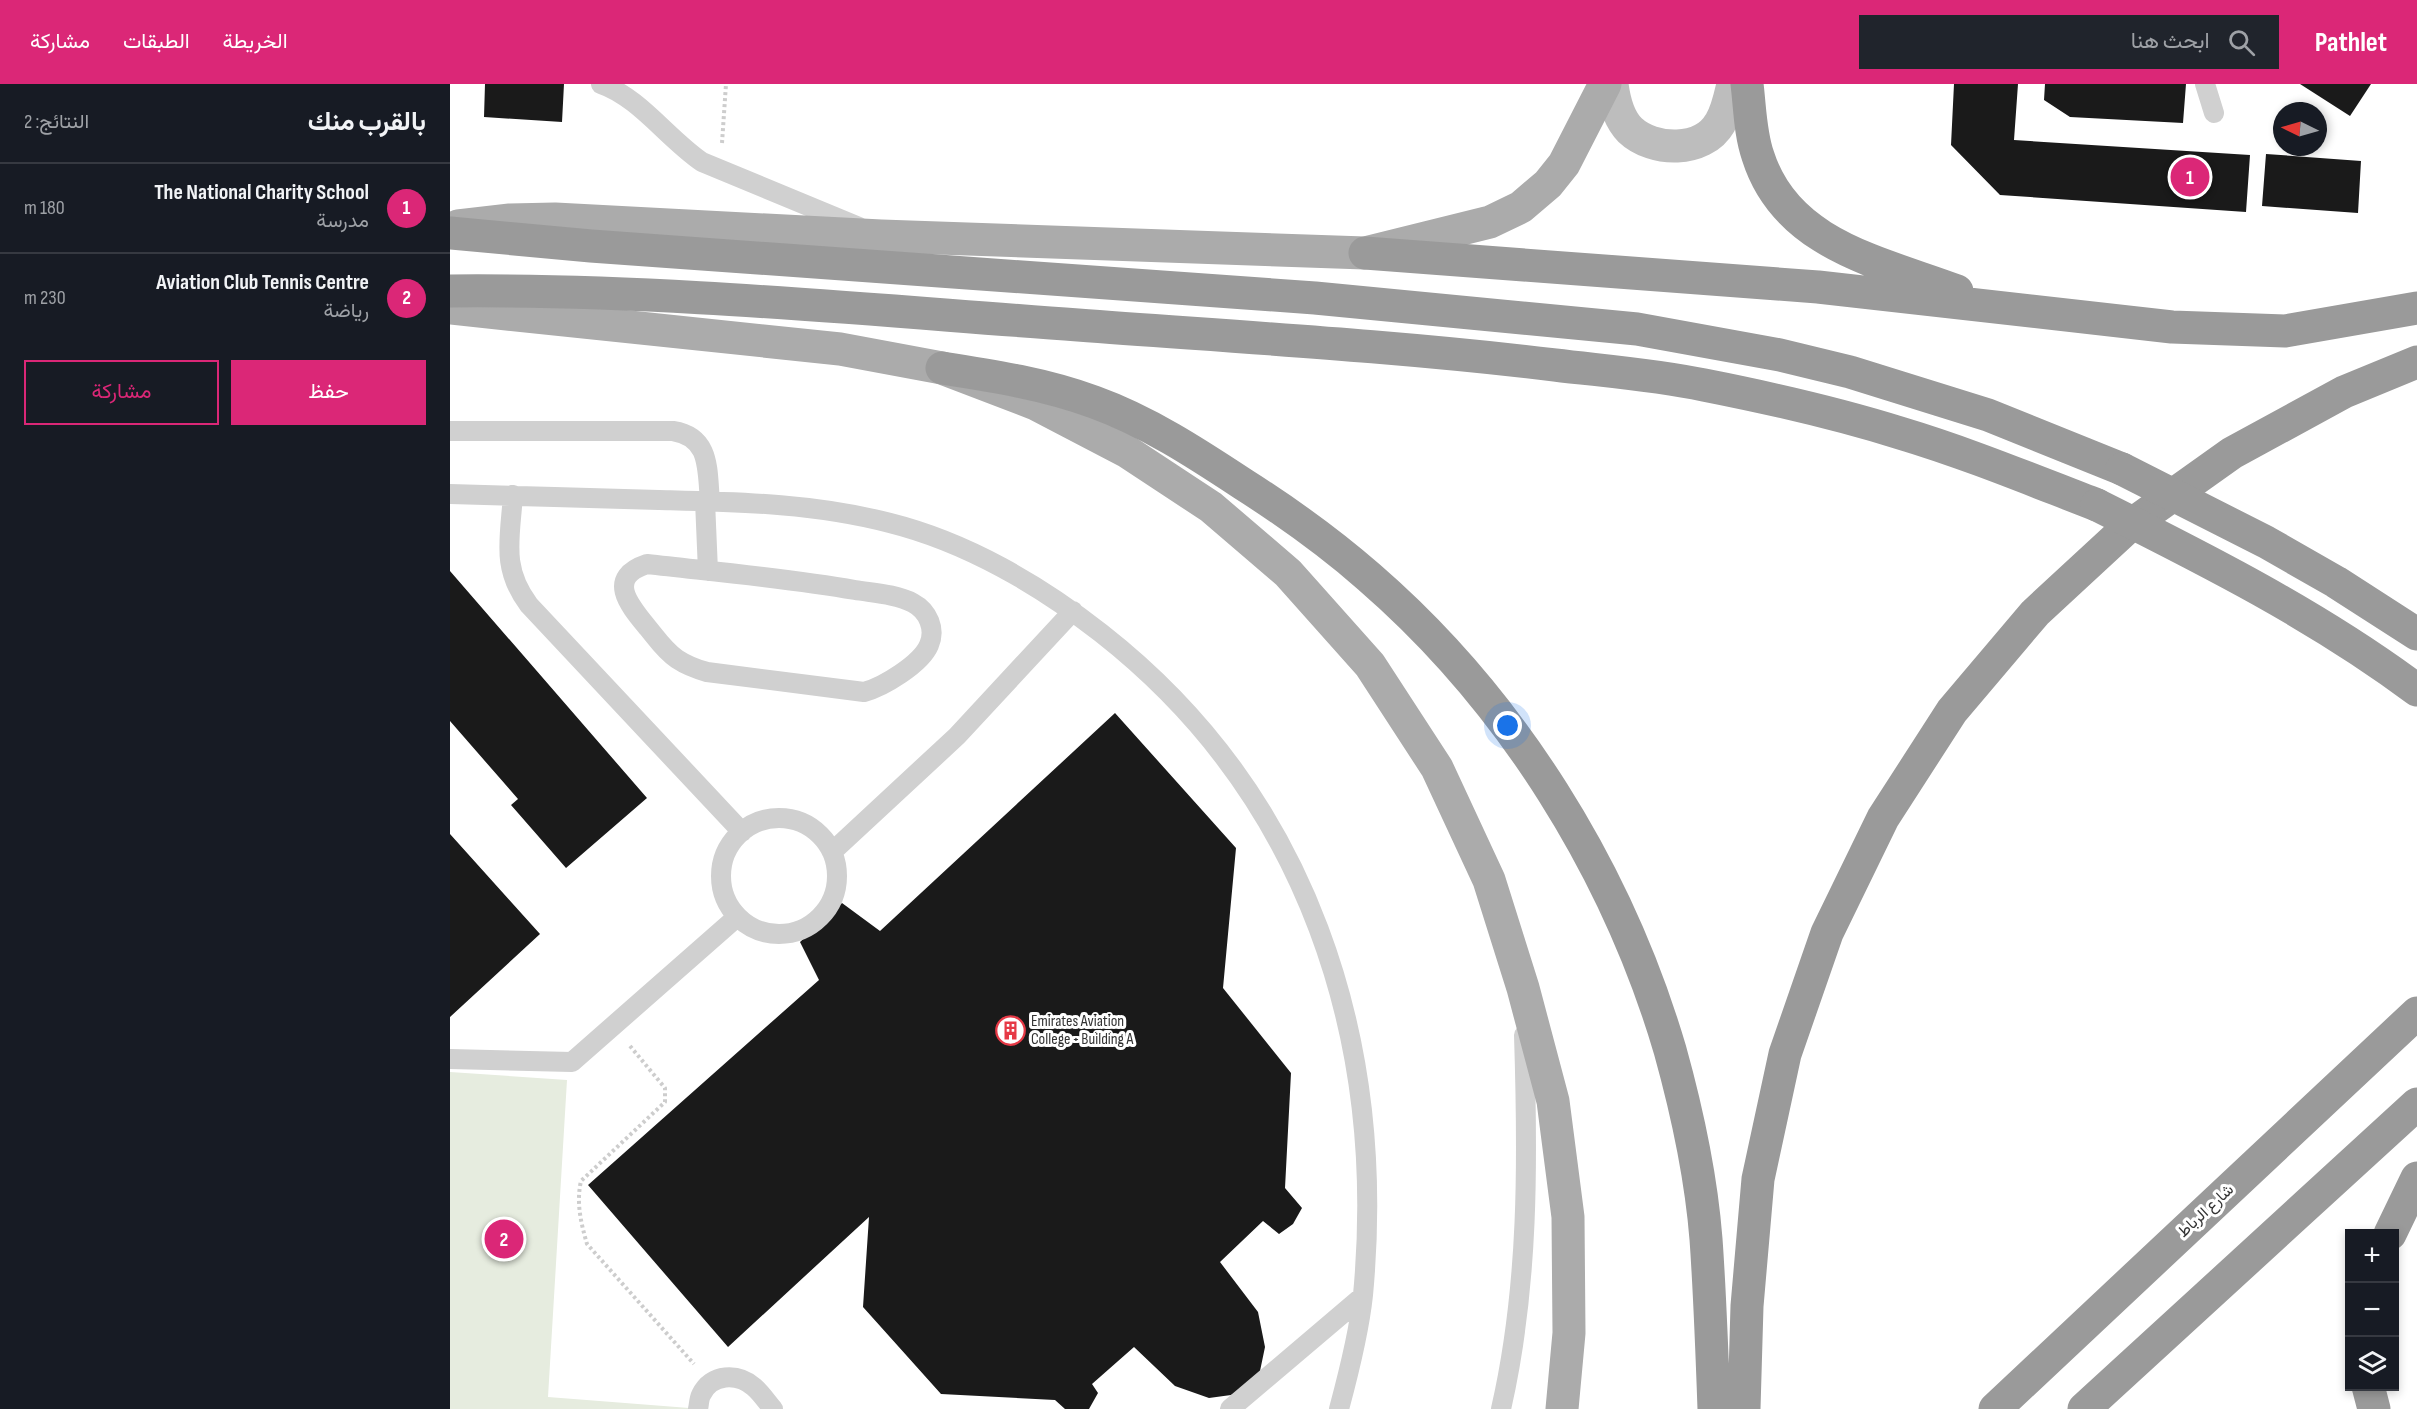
<!DOCTYPE html>
<html lang="ar">
<meta charset="utf-8">
<style>
body{margin:0;font-family:"Sofia Sans Condensed",Vazirmatn,sans-serif;background:#20242c;color:#f1f3f6;direction:rtl}
.controls{position:absolute;right:18px;bottom:18px;display:grid;overflow:hidden;border-radius:0px;box-shadow:0 3px 9px #0003}
.controls button{width:54px;height:54px;display:grid;place-items:center;padding:0;border:0;border-bottom:2px solid #363941;background:#171b24;color:#f1f3f6;font:30px sans-serif}
.compass{position:absolute;left:1823px;top:18px;width:54px;height:54px;border-radius:50%;background:#171b24;box-shadow:0 3px 9px #0003;rotate:275deg}
.you{position:absolute;left:1058px;top:642px;width:21px;height:21px;margin:-15px;border:4px solid #fff;border-radius:50%;background:#1a73e8;box-shadow:0 0 0 9px #1a73e833}
.badge{display:grid;place-items:center;width:39px;height:39px;border-radius:50%;background:#db2777;color:#fff;font-size:20px;font-weight:700}
.pin{position:absolute;translate:-50% -50%;border:3px solid #fff;box-shadow:0 2px 6px #0006}
.list{margin:0;padding:0;list-style:none}
h2{display:flex;justify-content:space-between;align-items:center;height:78px;margin:0;padding:0 24px;font-size:26px}
h2 small{font-size:20px;font-weight:400;color:#9ea1a6}
.list li{display:grid;grid-template-columns:39px 1fr auto;gap:18px;align-items:center;box-sizing:border-box;height:90px;padding:0 24px;border-top:2px solid #363941}
.list b{display:block;font-size:22px;white-space:nowrap}
.list p{margin:0;font-size:20px;white-space:nowrap;color:#9ea1a6}
.list em{font-size:20px;font-style:normal;color:#9ea1a6}
.actions{display:flex;gap:12px;padding:18px 24px}
.actions a{flex:1;padding:14px 0;border:2px solid #db2777;border-radius:0px;text-align:center;font-size:21px;color:#db2777}
.actions .main{background:#db2777;color:#fff}
.icon{flex:none;width:33px;height:33px;fill:none;stroke:currentColor;stroke-width:2;stroke-linecap:round;stroke-linejoin:round}
.map{position:relative;flex:none;width:1967px;height:1325px;overflow:hidden;direction:ltr}
header{display:flex;align-items:center;gap:36px;box-sizing:border-box;height:84px;padding:0 30px;background:#db2777;color:#fff}
header strong{font-size:28px}
nav{display:flex;gap:33px;margin-inline-start:auto;font-size:21px}
.search{width:420px;height:54px;background:#20242c;display:flex;align-items:center;gap:15px;box-sizing:border-box;padding:0 21px;border-radius:0px;color:#9ea1a6;font-size:22px}
main{display:flex}
aside{flex:1;background:#171b24}
.map>svg:first-child{display:block}
</style>
<header>
<strong>Pathlet</strong>
<div class="search"><svg class="icon" aria-label="search" viewBox="0 0 24 24"><circle cx="10" cy="10" r="6"/><path d="M15 15l6 6"/></svg>ابحث هنا</div>
<nav><a>الخريطة</a><a>الطبقات</a><a>مشاركة</a></nav>
</header>
<main>
<div class="map">
<svg width="1967" height="1325" viewBox="0 0 1967 1325">
<rect width="100%" height="100%" fill="#fff"/>
<path fill="#e6ecdf" d="M0 988 117 996 98 1313 252 1325H0Z"/>
<path fill="#1a1a1a" d="M35 0H114L112 38 34 33Z
M1504 0H1568L1564 56 1800 71 1796 128 1550 111 1501 61Z
M1595 0H1736L1733 39 1620 33 1594 16Z
M1850 0H1921L1900 32Z
M1816 70 1911 77 1908 129 1812 122Z
M0 487 197 714 116 784 61 721 68 715 0 637Z
M665 629 786 764 773 904 841 989 835 1104 852 1124 843 1140 829 1150 813 1137 770 1178 808 1228 815 1263 810 1287 798 1303 781 1311 759 1314 725 1302 684 1263 642 1300 648 1309 639 1325H615L605 1316 491 1310 413 1223 419 1133 278 1263 138 1101 369 896 350 858 392 819 430 847Z
M0 750 90 850 0 933Z"/>
<g fill="none" stroke-linecap="round" stroke-linejoin="round">
<path stroke="#cdcdcd" stroke-width="4" stroke-dasharray="3 3" stroke-linecap="butt" d="M272 59 276 0
M180 962 215 1004V1018L131 1097C126 1119 131 1139 137 1160L244 1280"/>
<path stroke="#d0d0d0" stroke-width="20" d="M151 0C189 13 218 55 252 78L409 143
M1755 0 1764 29
M0 347H223C261 353 257 386 260 417
M0 410C70 412 139 414 209 416 287 418 364 419 440 439 516 458 590 501 651 549 858 711 937 955 913 1211 909 1249 899 1288 889 1325
M63 411C60 455 51 484 79 521L292 748
M255 417 258 487
M197 480C267 488 336 494 405 506 423 509 446 510 463 519 478 527 486 545 479 561 471 580 433 603 414 608L257 588C246 585 236 581 227 575 215 567 207 555 198 544 180 522 155 494 197 480Z
M271 792a58 58 0 1 1 116 0a58 58 0 1 1-116 0Z
M382 768 507 652 623 527
M0 975 122 978 287 833
M248 1325C249 1321 249 1315 251 1311 261 1289 288 1289 304 1303 311 1309 317 1318 323 1325
M780 1325 912 1213
M1051 1325C1079 1203 1078 1076 1074 951"/>
<path stroke="#bdbdbd" stroke-width="33" d="M1162 0C1164 16 1168 34 1180 46 1203 68 1253 69 1270 39 1277 28 1280 13 1283 0"/>
<path stroke="#ababab" stroke-width="33" d="M8 142 60 136 105 135 431 152 915 169 1040 138 1071 123 1098 100 1114 80 1155 0
M0 224 390 265 492 284 586 320 676 367 761 423 838 489 920 581 987 684 1039 796 1073 904 1103 1017 1118 1133 1119 1249 1112 1325"/>
<path stroke="#9a9a9a" stroke-width="33" d="M1297 0C1300 24 1300 49 1308 72 1336 161 1430 178 1507 207
M0 149 141 162 865 214 1187 245 1330 271 1400 288 1538 331 1672 385
M915 169 1368 203 1722 243 1835 247 1967 224
M0 207C210 205 419 226 628 241 787 253 947 262 1105 281 1154 287 1205 291 1254 301 1320 314 1386 329 1450 349 1517 369 1582 396 1647 421
M492 284C544 292 595 300 644 318 697 337 746 369 793 400 837 428 879 458 919 493 1061 616 1167 786 1220 966 1237 1027 1251 1092 1256 1155 1260 1211 1262 1268 1264 1325
M1940 1150 1967 1094
M1918 1302 1924 1325
M1294 1325 1297 1222 1308 1095 1335 970 1377 849 1433 734 1502 627 1585 529 1678 443 1782 369 1894 308 1967 278
M1545 1325 1967 929
M1634 1325 1967 1020"/>
<path stroke="#9a9a9a" stroke-width="33" d="M1672 385 1816 458 1886 498 1967 550
M1647 421C1757 476 1868 532 1967 606"/>
</g>
<defs>
<symbol id="building-ring" viewBox="-11 -11 22 22"><circle r="9.5" fill="#fff" stroke="#e63946" stroke-width="1.5"/><path d="M-4-6H4V6H1V3H-1V6H-4ZM-2.5-4.3h1.7v1.8h-1.7ZM.8-4.3h1.7v1.8H.8ZM-2.5-1h1.7V.8h-1.7ZM.8-1h1.7V.8H.8Z" fill="#e63946"/></symbol>
</defs>
<g fill-rule="evenodd">
<use href="#building-ring" x="544" y="930" width="33" height="33"/>
</g>
<g text-anchor="middle" dominant-baseline="central" stroke-width="6" stroke-linejoin="round" paint-order="stroke">
<g font-size="16" fill="#333" stroke="#fff" text-anchor="start">
<text x="581" y="937">Emirates Aviation<tspan x="581" dy="18">College - Building A</tspan></text>
</g>
<g font-size="16" fill="#333" stroke="#fff">
<text transform="translate(1756 1127) rotate(-43)">شارع الرباط</text>
</g>
</g>
</svg>
<div class="controls">
<button>+</button>
<button>−</button>
<button><svg class="icon" aria-label="layers" viewBox="0 0 24 24"><path d="M12 4l9 5-9 5-9-5zM3 14l9 5 9-5"/></svg></button>
</div>
<svg class="compass" viewBox="-18 -18 36 36"><path d="M0-13l5 13h-10z" fill="#e53935"/><path d="M0 13l5-13h-10z" fill="#9ea1a6"/></svg>
<div class="you"></div>
<div class="pin badge" style="left:1740px;top:93px">1</div>
<div class="pin badge" style="left:54px;top:1155px">2</div>
</div>
<aside>
<h2>بالقرب منك<small>النتائج: 2</small></h2>
<ul class="list">
<li><span class="badge">1</span><div><b>The National Charity School</b><p>مدرسة</p></div><em>180 m</em></li>
<li><span class="badge">2</span><div><b>Aviation Club Tennis Centre</b><p>رياضة</p></div><em>230 m</em></li>
</ul>
<div class="actions"><a class="main">حفظ</a><a>مشاركة</a></div>
</aside>
</main>
